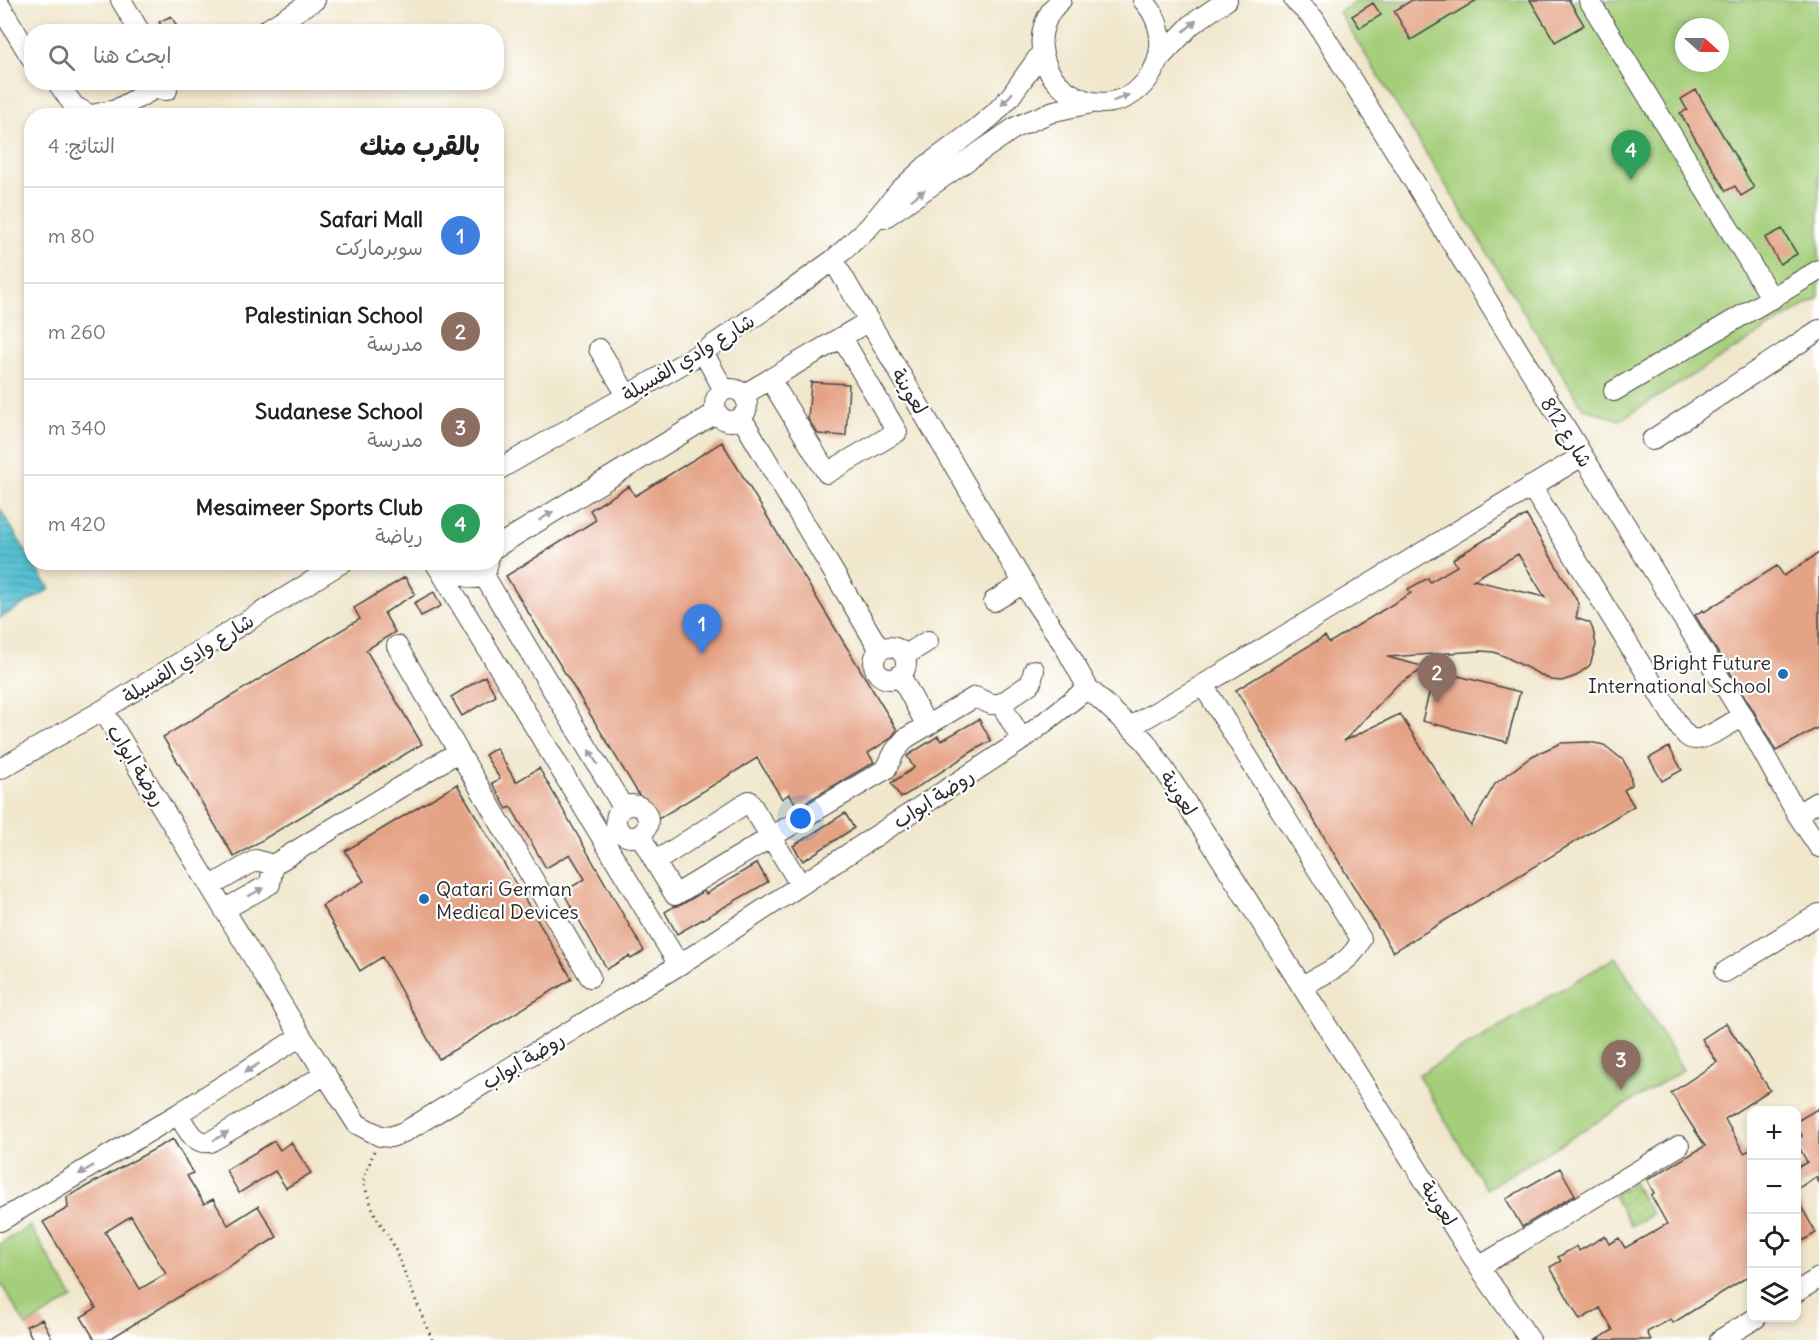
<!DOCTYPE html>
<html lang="ar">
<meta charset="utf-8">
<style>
body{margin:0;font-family:Delius,"Playpen Sans Arabic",sans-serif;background:#f6f6f6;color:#202124;direction:rtl}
.controls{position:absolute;right:18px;bottom:18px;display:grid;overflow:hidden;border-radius:12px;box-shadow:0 3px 9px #0003}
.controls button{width:54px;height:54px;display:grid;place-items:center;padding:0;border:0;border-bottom:2px solid #e0e0e0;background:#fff;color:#202124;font:30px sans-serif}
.compass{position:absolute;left:1675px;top:18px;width:54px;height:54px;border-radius:50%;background:#fff;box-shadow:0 3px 9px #0003;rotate:111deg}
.you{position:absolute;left:801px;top:819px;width:21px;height:21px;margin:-15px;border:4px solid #fff;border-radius:50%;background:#1a73e8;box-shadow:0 0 0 9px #1a73e833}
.badge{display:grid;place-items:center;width:39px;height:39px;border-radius:50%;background:#db2777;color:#fff;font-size:20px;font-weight:700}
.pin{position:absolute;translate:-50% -50px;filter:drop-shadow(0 2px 3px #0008)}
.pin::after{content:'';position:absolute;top:32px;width:21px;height:18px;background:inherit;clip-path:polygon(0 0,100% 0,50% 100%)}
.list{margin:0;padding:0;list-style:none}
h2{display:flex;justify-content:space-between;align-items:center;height:78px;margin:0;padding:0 24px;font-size:26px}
h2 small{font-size:20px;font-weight:400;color:#757577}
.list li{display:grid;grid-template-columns:39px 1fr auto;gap:18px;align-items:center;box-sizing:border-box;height:96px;padding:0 24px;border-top:2px solid #e0e0e0}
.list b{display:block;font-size:22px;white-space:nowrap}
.list p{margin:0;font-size:20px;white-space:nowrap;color:#757577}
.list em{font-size:20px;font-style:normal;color:#757577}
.icon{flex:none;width:33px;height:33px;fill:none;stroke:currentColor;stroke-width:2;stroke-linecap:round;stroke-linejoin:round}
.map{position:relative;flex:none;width:1819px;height:1340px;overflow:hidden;direction:ltr}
.search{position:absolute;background:#fff;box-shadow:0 3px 9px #0003;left:24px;top:24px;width:480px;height:66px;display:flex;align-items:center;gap:15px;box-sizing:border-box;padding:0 21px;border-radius:24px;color:#757577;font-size:22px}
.panel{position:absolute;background:#fff;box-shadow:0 3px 9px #0003;left:24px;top:108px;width:480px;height:462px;border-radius:24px;direction:rtl}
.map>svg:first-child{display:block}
</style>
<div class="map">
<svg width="1819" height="1340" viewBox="0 0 1819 1340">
<defs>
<pattern id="grass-dots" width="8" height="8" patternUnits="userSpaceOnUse" patternTransform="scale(1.5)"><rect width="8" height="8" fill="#a4ce79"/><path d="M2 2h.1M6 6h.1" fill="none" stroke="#8db169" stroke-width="1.8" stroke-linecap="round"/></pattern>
<pattern id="water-rules" width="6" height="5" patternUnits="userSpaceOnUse" patternTransform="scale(1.5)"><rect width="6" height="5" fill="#57c1d3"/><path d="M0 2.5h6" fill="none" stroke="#489dab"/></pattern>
</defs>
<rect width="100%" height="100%" fill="#fff"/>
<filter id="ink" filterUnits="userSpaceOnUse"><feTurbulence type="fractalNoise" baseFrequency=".0167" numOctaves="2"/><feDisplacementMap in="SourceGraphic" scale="12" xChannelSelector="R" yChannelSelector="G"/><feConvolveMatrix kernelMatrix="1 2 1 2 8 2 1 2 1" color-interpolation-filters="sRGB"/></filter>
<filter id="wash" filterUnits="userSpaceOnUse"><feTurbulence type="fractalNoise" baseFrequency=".008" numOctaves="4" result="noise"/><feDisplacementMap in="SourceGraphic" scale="24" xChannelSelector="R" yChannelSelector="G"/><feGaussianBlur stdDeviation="1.35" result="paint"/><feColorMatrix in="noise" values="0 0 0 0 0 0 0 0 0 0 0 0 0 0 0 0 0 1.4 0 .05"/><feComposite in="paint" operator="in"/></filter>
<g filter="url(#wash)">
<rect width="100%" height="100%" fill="#f0e7cc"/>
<path fill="url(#grass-dots)" stroke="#687c52" stroke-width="1.5" d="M1633 1183 1652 1214 1631 1226 1613 1194Z"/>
<path fill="#a4ce79" stroke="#687c52" stroke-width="1.5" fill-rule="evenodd" d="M1359 0H1819V297L1620 420 1583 408 1339 12ZM1684 27H1720V63H1684Z
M1616 957 1683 1070 1486 1189 1418 1075Z
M30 1226 73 1298 26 1326 0 1282V1244Z"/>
<path fill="url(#water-rules)" stroke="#41767f" stroke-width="1.5" d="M0 509 31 560 32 562 33 563 50 589 0 618Z"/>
<g id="blocks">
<path fill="#e5a386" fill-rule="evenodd" d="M1412 0H1477L1411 40 1394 11Z
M1530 0H1569L1584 25 1555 42Z
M1373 3 1381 15 1360 28 1352 16Z
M171 16 180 32H165L159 22Z
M1696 90 1754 188 1741 196 1735 186 1726 191 1680 113 1687 110 1681 99Z
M1782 229 1797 254 1780 264 1765 238Z
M811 382 849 384 846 436 818 434 808 419Z
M722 442 897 730 890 739 868 753 874 762 798 807 789 794 782 799 757 758 655 821 506 576 596 520 590 510 629 486 635 496Z
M1526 515 1579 604 1576 618 1590 623 1593 630 1596 645 1590 665 1576 676 1562 681 1551 680 1506 657 1494 652 1481 651 1387 657 1426 667 1397 685 1344 741 1400 714 1471 826 1495 784 1532 756 1561 743 1589 742 1604 745 1613 752 1623 760 1629 770 1632 785 1624 790 1634 806 1393 952 1236 690 1325 636 1329 643 1411 593 1408 589 1428 578 1430 582 1457 566 1453 559ZM1518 554 1545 597 1473 580Z
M1819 553V727L1776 751 1753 710 1695 615 1703 610 1704 612 1777 566 1784 576Z
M405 577 415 594 384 613 395 632 366 650 422 744 234 857 163 737 360 619 354 608Z
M434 592 441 606 421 616 414 603Z
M1435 670 1520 692 1507 742 1422 721Z
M485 676 496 696 462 716 451 697Z
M979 719 991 741 976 749 901 798 891 783 914 768 907 756 938 736 941 741Z
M1669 747 1682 770 1662 781 1649 758Z
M496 748 516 782 539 768 644 951 631 959 629 956 607 969 563 892 585 879 570 854 546 868 511 807 507 809 492 783 500 779 485 755Z
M457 784 572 979 439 1059 382 957 360 971 322 906 364 881 345 851Z
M845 813 854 828 803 861 793 846Z
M757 863 768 882 677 934 665 912 673 907 681 905 704 891 706 894Z
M1726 1023 1770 1090 1725 1119 1744 1153 1752 1149V1274L1673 1323 1671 1319 1647 1332 1651 1340H1596L1613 1330 1600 1308 1580 1320 1550 1267 1561 1261 1558 1257 1577 1246 1579 1251 1605 1236 1609 1244 1619 1238 1625 1248 1667 1224 1651 1195 1654 1193 1647 1180 1705 1146 1671 1093 1717 1062 1702 1039Z
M1819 1108V1183L1816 1177 1797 1189V1168L1807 1162 1797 1143V1139L1802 1136 1797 1126V1121Z
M173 1139 193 1173 187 1176 204 1204 213 1199 228 1225 258 1206 277 1237 108 1340H95L81 1317 96 1308 43 1222 68 1208 67 1197ZM131 1216 166 1274 140 1289 105 1232Z
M274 1141 280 1150 291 1142 311 1173 286 1188 275 1171 239 1193 226 1170Z
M1560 1168 1575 1195 1522 1227 1506 1199Z
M1797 1199 1816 1233 1797 1244Z
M42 1319 53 1340H33L26 1326Z"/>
</g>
</g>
<g filter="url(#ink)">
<use href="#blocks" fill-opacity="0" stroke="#494743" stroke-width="1.5"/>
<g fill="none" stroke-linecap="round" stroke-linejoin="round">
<defs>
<path id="minor" d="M121 0 140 32
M1061 0C1046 13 1038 34 1043 54 1046 69 1054 82 1067 91 1127 133 1192 54 1143 0
M1294 0 1314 19 1743 716 1797 814 1819 847
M1589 0 1772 299
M0 6 32 59
M263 32 315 0
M1159 59 1192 24 1227 0
M57 82 74 106 88 114
M96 114 116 110 154 89 167 90
M884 218 1016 127 1054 111 1092 103
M833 260 1033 599 1064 645 1088 688 1145 741 1181 795 1479 1267 1530 1340
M599 349 627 395
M703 352 724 390
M770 379 827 473 897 432 842 338
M715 405a16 16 0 1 1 32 0a16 16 0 1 1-32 0Z
M1614 391 1819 270
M743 395 869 321
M741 417 880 650
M1652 440 1819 330
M496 471 703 352 767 308 833 260 869 227 900 190 926 166 976 129 994 114 1010 97 1042 52
M1531 486 1680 728C1683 731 1686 736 1690 738 1702 744 1732 722 1743 716
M496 547 717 412
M435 562 679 965
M459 562C460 573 465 578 476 578L486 571 488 562
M483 574 623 807
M994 601 1024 583
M397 646 590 977
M874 663a16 16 0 1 1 32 0a16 16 0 1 1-32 0Z
M904 656 928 641
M900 675 927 726
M1203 685 1361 939C1353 963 1323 974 1302 986
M1001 704 1031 683 1034 670
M103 710 301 1036 357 1124 380 1136 391 1137 406 1131 679 965 1022 740 1088 688
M1130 727 1203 685 1582 456
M0 769 103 710 343 562
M616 821a16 16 0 1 1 32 0a16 16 0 1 1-32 0Z
M1797 814 1819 801
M640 835 655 862 749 801 771 837 886 769 895 751 906 738 975 697 991 704H1001L1022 740
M655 862 675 895 771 837 800 884
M211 886 256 860 273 865 458 752
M225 909 270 884 273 865
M1725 972 1819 914
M178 1114C186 1127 193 1145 210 1142L326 1074
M0 1221 178 1114 301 1036
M1479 1267 1679 1146
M1796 1292 1819 1278
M1720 1340 1756 1318"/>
</defs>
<use href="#minor" stroke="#494743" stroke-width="22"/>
<path stroke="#494743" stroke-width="3" stroke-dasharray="1.5 4.5" stroke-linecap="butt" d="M374 1151 363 1182 375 1215 393 1244 432 1340"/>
<use href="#minor" stroke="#fff" stroke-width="20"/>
</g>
<defs><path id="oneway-solid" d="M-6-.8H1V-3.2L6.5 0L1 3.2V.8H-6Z" transform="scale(1.5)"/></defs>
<g fill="#a0a0a0">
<use href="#oneway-solid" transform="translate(1190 26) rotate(-41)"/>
<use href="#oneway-solid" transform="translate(1121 98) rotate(-22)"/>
<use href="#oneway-solid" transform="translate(1007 99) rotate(132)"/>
<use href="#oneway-solid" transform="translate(918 195) rotate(-37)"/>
<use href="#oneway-solid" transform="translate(546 516) rotate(-32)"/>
<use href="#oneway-solid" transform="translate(593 757) rotate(-121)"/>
<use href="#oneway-solid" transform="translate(256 892) rotate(-29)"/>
<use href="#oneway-solid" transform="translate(252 1068) rotate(148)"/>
<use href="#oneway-solid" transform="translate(221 1136) rotate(-30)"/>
<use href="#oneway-solid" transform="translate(86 1170) rotate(149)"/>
</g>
</g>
<g fill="#1f6fb2" stroke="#fff" stroke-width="2">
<circle cx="1783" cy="674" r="6"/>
<circle cx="424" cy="899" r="6"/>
</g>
<g text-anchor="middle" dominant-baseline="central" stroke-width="4.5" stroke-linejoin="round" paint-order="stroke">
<g font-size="20" fill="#2b2b2b" stroke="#fff">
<text transform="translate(688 357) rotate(-31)">شارع وادي الفسيلة</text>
<text transform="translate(910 391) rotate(59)">لعوينة</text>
<text transform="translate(1567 432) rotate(58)">شارع 812</text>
<text transform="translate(188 658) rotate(-32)">شارع وادي الفسيلة</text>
<text transform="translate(137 765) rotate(58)">روضة ابواب</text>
<text transform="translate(1179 793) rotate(57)">لعوينة</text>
<text transform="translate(933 798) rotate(-33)">روضة ابواب</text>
<text transform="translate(523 1060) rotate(-31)">روضة ابواب</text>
<text transform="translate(1439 1203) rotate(58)">لعوينة</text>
</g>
<g font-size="20" fill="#2b2b2b" stroke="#fff" text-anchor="end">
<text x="1771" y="662">Bright Future<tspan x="1771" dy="23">International School</tspan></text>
<text x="436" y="888" text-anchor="start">Qatari German<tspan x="436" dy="23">Medical Devices</tspan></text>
</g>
</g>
</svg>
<div class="controls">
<button>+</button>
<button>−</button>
<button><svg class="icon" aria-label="locate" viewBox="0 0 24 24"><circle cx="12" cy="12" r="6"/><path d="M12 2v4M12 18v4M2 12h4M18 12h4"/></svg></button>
<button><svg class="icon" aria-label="layers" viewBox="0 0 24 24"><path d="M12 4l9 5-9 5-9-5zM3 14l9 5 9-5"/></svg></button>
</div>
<svg class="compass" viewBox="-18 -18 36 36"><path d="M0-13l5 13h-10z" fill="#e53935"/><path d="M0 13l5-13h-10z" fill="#757577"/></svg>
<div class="you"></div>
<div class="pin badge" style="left:702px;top:654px;background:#3f7fe0">1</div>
<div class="pin badge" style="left:1437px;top:703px;background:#8d6e63">2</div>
<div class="pin badge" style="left:1621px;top:1090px;background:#8d6e63">3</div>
<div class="pin badge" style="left:1631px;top:180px;background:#2e9e5b">4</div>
<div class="search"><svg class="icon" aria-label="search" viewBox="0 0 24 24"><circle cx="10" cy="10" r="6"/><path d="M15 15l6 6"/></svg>ابحث هنا</div>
<section class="panel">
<h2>بالقرب منك<small>النتائج: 4</small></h2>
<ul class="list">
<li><span class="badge" style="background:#3f7fe0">1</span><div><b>Safari Mall</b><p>سوبرماركت</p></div><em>80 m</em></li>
<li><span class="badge" style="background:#8d6e63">2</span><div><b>Palestinian School</b><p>مدرسة</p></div><em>260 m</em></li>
<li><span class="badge" style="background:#8d6e63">3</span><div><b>Sudanese School</b><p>مدرسة</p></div><em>340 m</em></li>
<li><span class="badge" style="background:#2e9e5b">4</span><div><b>Mesaimeer Sports Club</b><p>رياضة</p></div><em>420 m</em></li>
</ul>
</section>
</div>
